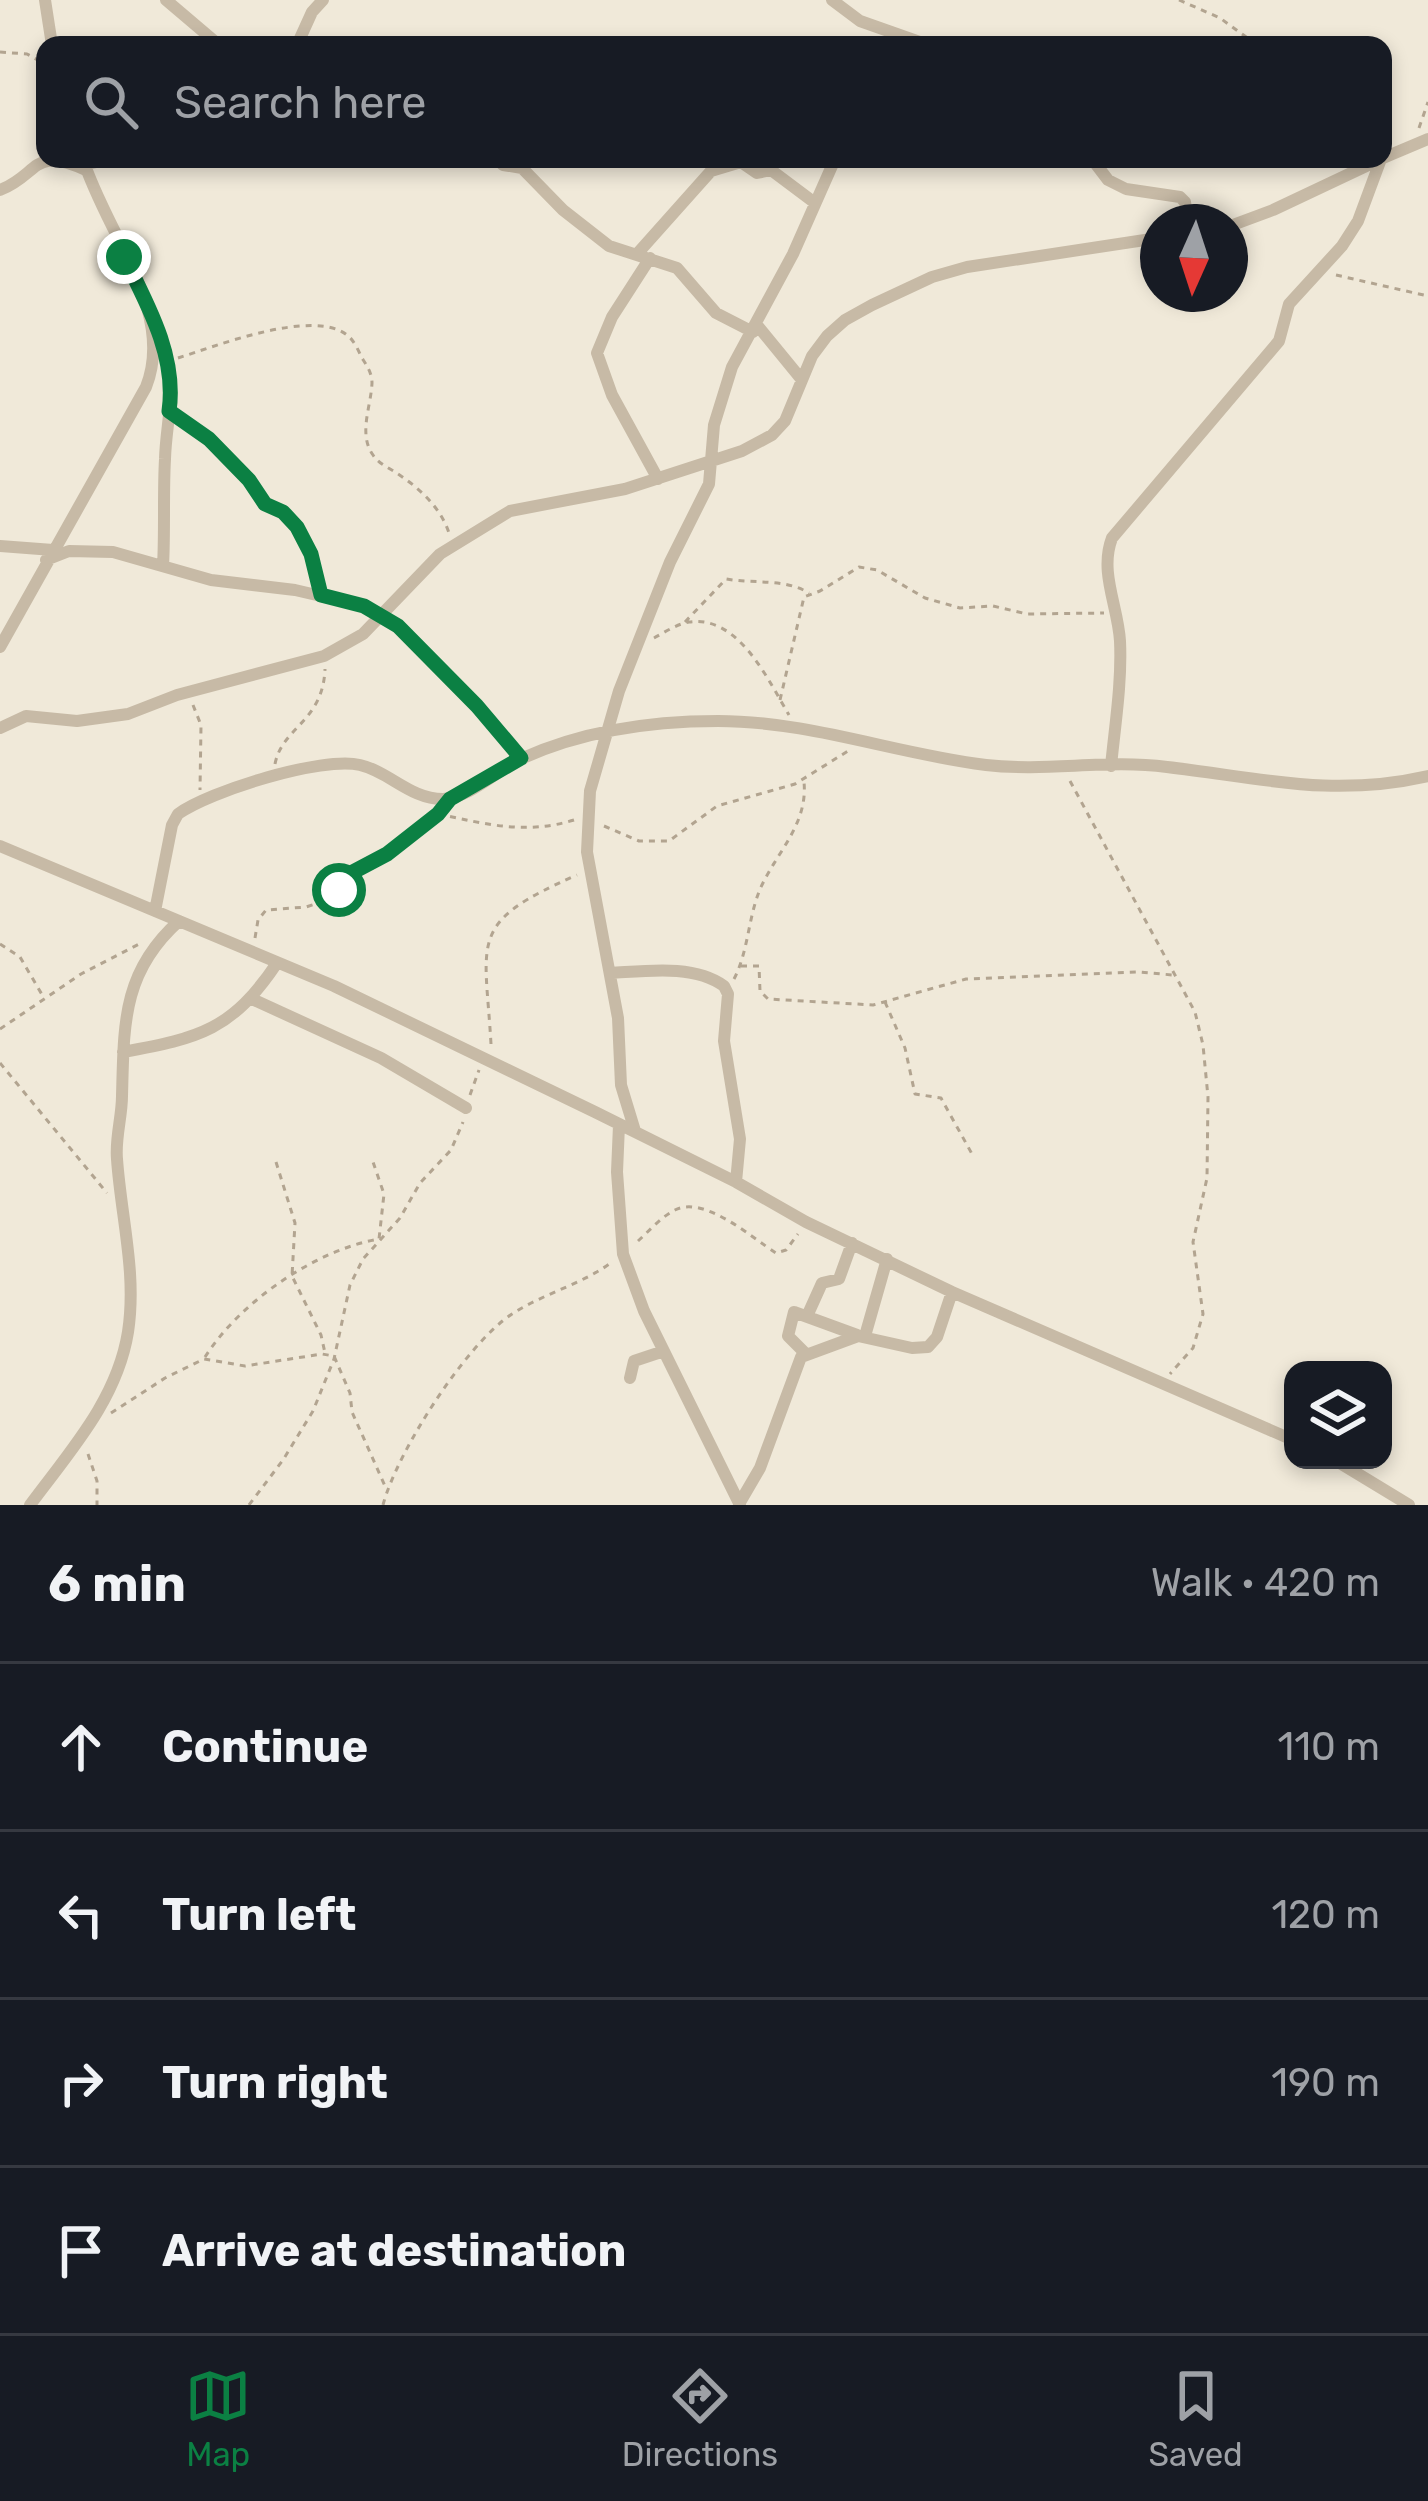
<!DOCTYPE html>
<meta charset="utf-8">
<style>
body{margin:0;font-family:Rubik,sans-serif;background:#20242c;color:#f1f3f6}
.controls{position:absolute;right:36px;bottom:36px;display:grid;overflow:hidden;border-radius:24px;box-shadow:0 6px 18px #0003}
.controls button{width:108px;height:108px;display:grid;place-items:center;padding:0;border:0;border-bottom:3px solid #363941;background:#171b24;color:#f1f3f6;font:60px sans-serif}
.compass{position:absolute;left:1140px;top:204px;width:108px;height:108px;border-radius:50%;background:#171b24;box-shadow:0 6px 18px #0003;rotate:183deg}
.stop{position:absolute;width:36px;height:36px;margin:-27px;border:9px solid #0b8043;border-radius:50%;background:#fff}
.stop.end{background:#0b8043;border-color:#fff;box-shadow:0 3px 12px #0008}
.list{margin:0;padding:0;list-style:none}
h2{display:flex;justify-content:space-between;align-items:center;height:156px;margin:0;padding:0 48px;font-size:51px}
h2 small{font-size:39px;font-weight:400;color:#9ea1a6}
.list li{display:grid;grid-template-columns:78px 1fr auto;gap:36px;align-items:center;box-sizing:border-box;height:168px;padding:0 48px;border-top:3px solid #363941}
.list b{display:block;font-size:45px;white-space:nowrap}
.list em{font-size:39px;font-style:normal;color:#9ea1a6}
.icon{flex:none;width:66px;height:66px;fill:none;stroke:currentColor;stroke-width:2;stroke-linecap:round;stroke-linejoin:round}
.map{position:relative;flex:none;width:1428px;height:1505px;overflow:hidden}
.search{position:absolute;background:#171b24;box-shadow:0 6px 18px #0003;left:36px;right:36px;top:36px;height:132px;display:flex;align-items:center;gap:30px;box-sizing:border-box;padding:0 42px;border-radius:24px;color:#9ea1a6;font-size:45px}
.sheet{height:828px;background:#171b24}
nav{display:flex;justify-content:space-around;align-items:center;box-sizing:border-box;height:168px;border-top:3px solid #363941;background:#171b24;font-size:33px;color:#9ea1a6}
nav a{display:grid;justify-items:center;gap:6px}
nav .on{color:#0b8043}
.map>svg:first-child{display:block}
</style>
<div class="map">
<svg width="1428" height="1505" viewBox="0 0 1428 1505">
<rect width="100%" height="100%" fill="#f0e9d9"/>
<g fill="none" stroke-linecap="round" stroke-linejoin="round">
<path stroke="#b2a490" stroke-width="3" stroke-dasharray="6 6" stroke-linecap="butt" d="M1179 0 1220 18 1257 45
M0 52 27 54 45 64
M1419 128 1428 102
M1336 275 1428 296
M178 358C216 346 313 308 347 335 354 340 358 350 362 358 367 366 372 373 372 383 371 407 358 434 373 455 378 463 387 467 395 472 418 487 440 506 449 533
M179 420C214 439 237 466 260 498 267 508 274 507 284 513 304 526 313 557 319 579
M685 622 726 579C754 584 784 578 809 593
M654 638C665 632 677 624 689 622 739 615 768 680 789 715
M780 700 804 597 820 591 859 567 877 570 925 598 960 608 993 606 1027 614 1104 613
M193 705 201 725 200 790
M275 764C282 727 323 722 325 669
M1070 781 1195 1012 1203 1045 1208 1097 1207 1178 1193 1242 1203 1314 1193 1348 1170 1374
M438 814C486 824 525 835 574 820
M604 826 639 841H669L717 806 795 784 848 751
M255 938 258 920 266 910 306 907 331 899 353 872 387 854 437 814
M0 944 20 957 44 998
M741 966H759L760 991 768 999 873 1005 966 979 1138 972 1173 975
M734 979C749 950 748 916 761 887 777 852 808 824 804 782
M885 1002 905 1048 915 1094 941 1098 972 1154
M0 1029 81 974 141 943
M491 1044C485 938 467 923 577 875
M0 1063 107 1193
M470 1095 479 1070
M276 1162 295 1223 292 1276 321 1335 325 1353
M638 1241C649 1231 661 1217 675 1210 704 1195 751 1237 776 1253L786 1250 798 1234
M205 1357C240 1302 315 1250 379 1239L384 1194 372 1159
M111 1413 165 1378 204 1359 245 1366 322 1354 334 1356 350 1393 352 1412 385 1486
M88 1454 97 1481V1505
M249 1505 283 1460 313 1411 334 1359 350 1285 363 1259 400 1218 420 1183 451 1150 463 1122
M383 1505C397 1452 466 1344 512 1314 544 1293 581 1285 612 1262"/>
<path stroke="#c7baa6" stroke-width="12" d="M45 0 52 45
M166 0 219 45
M832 0 860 21 928 45
M297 45 312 12 323 0
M1383 158 1428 139
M497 159 503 165 522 168 563 210 609 246 677 268 716 313 753 332
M1092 159 1108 180 1126 189 1180 197 1185 202 1188 222
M85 164 112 159
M0 190C39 175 32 145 86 170
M1230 226 1273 210 1381 159
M637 254 711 171 741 162 757 173 771 170 815 203
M650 258 612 317 597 353 612 395 658 479
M757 325 802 380
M156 336C182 373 166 417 165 459 163 494 165 530 163 566
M0 546 53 550
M46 560 69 551 113 552 211 580 295 590 364 606 398 626 477 707 521 758
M0 647 146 387C176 312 105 231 83 159
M0 728 26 716 77 721 128 714 177 695 324 656 363 634 440 554 510 511 625 489 742 451 772 435 785 421 812 356 827 336 845 320 872 305 932 277 967 267 1158 238
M1111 766C1115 725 1122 682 1120 641 1118 606 1099 572 1112 538L1279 341 1289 304 1342 246 1358 221 1381 159
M0 846 334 986 595 1112 736 1182 806 1222 952 1292 1293 1440
M155 911 172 825 178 814C210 791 322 756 360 765 390 772 410 799 443 799 470 798 498 769 523 758 583 731 652 721 718 721 810 721 896 754 986 765 1047 772 1107 759 1167 767 1262 778 1331 798 1428 776
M611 973C646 971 694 964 724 986L728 994 724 1041 740 1139 736 1182
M252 999 381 1058 466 1108
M123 1052C200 1038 232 1030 277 963
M619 1125 617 1172 623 1254 644 1311 740 1505
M635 1131 621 1085 618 1018 587 852 590 791 619 691 670 562 709 484 714 425 732 367 793 254 835 159
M808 1314 822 1283 839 1279 852 1243
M865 1336 887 1259
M805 1353 788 1336 794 1312 857 1335
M630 1378 634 1361 664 1351
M1335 1460 1409 1505
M739 1504 760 1468 801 1357 858 1336 912 1348 928 1347 937 1337 952 1292
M30 1505C70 1451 117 1400 128 1332 137 1273 121 1217 117 1159 115 1138 122 1117 122 1096 124 1024 122 972 179 921"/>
</g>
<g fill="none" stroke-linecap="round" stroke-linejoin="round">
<path stroke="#0b8043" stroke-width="15" d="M124 257C148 305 177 357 169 411L209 439 249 480 265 504 283 512 297 527 311 554 321 595 364 606 398 626 477 706 521 758 450 799 438 814 387 854 353 872 339 890"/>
</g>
</svg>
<div class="controls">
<button><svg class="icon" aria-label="layers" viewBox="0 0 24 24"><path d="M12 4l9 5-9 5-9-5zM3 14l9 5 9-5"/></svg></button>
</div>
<svg class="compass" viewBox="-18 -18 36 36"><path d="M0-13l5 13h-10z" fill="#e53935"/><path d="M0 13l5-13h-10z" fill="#9ea1a6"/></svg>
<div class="stop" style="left:339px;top:890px"></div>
<div class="stop end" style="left:124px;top:257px"></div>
<div class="search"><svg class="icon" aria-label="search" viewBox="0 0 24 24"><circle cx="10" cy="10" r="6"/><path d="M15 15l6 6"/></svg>Search here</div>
</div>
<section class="sheet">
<h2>6 min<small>Walk · 420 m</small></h2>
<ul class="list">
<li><svg class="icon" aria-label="ahead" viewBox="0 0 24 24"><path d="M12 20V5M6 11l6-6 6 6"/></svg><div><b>Continue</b></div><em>110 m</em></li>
<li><svg class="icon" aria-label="left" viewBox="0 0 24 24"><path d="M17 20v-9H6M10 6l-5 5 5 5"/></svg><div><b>Turn left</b></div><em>120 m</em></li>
<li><svg class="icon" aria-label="right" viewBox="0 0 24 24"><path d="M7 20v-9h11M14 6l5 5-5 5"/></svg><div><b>Turn right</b></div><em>190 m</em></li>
<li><svg class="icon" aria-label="arrive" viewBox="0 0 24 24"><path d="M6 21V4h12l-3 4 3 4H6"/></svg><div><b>Arrive at destination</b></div></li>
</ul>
</section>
<nav>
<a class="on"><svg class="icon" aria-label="map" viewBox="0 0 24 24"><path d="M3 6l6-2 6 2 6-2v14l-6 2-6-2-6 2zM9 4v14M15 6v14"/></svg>Map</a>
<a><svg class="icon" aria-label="directions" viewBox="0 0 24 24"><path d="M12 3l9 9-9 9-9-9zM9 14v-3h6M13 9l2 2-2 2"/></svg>Directions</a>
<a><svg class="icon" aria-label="saved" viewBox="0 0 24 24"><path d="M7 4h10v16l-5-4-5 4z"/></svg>Saved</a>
</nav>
